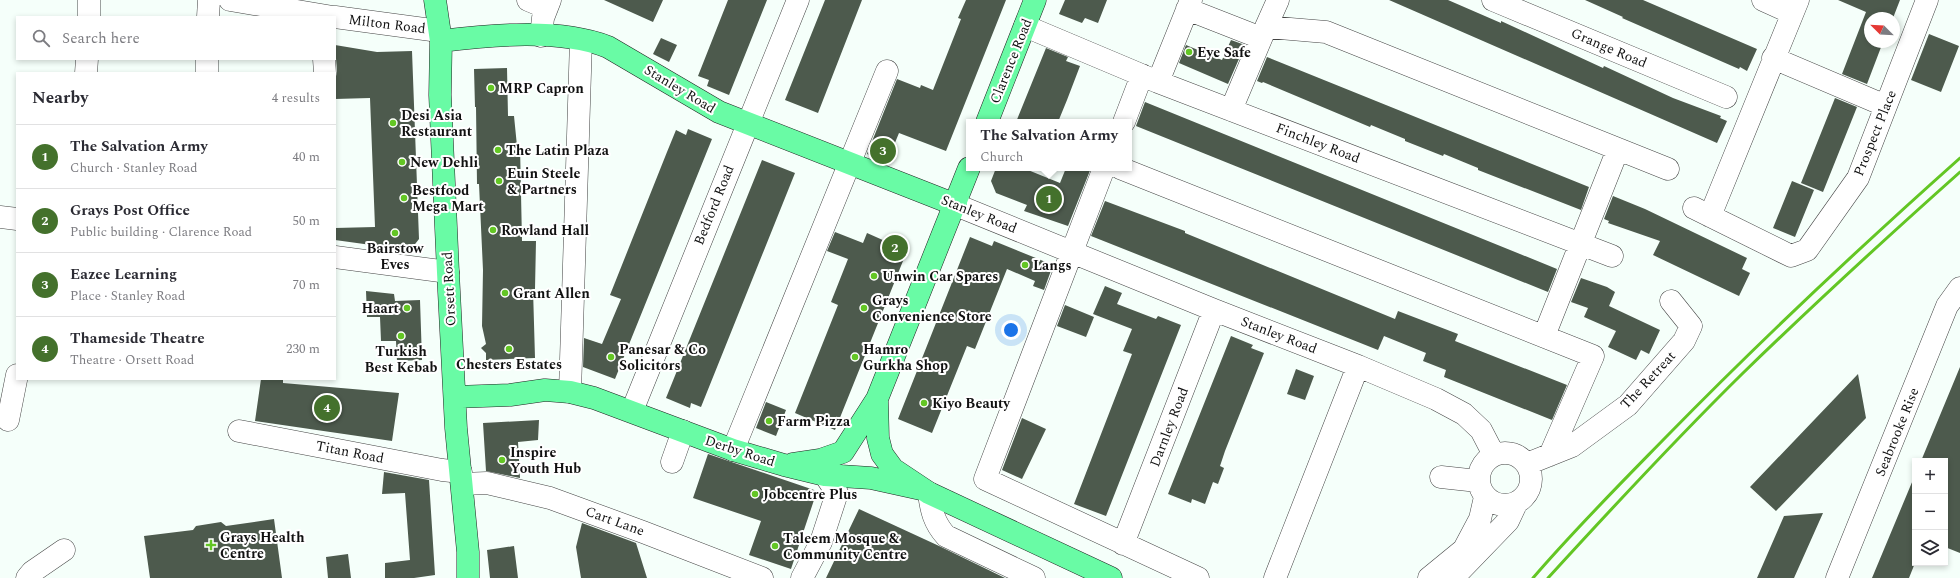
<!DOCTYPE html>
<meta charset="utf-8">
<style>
body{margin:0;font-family:Spectral,serif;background:#f7f7f7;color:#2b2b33}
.controls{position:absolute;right:12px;bottom:12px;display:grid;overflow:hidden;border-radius:0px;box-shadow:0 2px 6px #0003}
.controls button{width:36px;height:36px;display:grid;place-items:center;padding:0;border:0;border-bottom:1px solid #e1e1e2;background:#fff;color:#2b2b33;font:20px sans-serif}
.compass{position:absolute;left:1864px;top:12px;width:36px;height:36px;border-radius:50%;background:#fff;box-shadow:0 2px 6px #0003;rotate:294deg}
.you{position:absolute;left:1011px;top:330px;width:14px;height:14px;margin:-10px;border:3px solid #fff;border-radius:50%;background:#1a73e8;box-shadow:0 0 0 6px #1a73e833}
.badge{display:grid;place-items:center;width:26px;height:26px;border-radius:50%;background:#44712c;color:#fff;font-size:13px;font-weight:700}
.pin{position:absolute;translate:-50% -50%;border:2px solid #fff;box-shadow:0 1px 4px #0006}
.popup{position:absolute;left:966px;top:119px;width:166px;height:52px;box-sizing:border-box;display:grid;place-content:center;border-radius:0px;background:#fff;filter:drop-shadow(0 1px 3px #0005);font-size:13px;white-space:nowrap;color:#7c7c81}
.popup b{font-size:15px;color:#2b2b33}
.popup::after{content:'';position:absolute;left:50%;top:100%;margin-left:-8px;border:8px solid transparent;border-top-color:#fff}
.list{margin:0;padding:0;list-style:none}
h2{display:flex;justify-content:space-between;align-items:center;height:52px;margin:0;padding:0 16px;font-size:17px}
h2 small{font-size:13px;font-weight:400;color:#7c7c81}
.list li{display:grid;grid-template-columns:26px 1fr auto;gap:12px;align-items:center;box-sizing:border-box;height:64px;padding:0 16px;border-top:1px solid #e1e1e2}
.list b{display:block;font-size:15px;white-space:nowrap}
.list p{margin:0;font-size:13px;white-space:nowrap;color:#7c7c81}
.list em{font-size:13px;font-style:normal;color:#7c7c81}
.icon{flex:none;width:22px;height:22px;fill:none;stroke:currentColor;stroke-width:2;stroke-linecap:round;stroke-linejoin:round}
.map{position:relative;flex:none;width:1960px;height:578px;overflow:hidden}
.search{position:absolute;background:#fff;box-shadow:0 2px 6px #0003;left:16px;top:16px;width:320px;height:44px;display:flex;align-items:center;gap:10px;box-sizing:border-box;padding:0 14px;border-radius:0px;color:#7c7c81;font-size:15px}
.panel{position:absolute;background:#fff;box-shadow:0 2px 6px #0003;left:16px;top:72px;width:320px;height:308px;border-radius:0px}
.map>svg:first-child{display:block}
</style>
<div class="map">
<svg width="1960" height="578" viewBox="0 0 1960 578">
<rect width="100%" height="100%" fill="#f5fffa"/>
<path fill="#4d5a4d" d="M604 0H663L653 22Z
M728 0H767L729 95 707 86 709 80 698 76Z
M825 0H862L818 113 785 100Z
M966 0H1006L946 151 899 133 887 162 867 154 897 79 920 88 921 85 933 90 961 19 958 18Z
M1065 0H1107L1098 23 1085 18 1082 23 1059 14Z
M1389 0H1448L1501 23V21L1603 68 1604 66 1673 98 1721 116 1720 118 1727 121 1717 143Z
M1585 0H1643L1757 49 1747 71 1740 67 1739 69 1622 18 1623 17Z
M1838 0H1900L1893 18H1870V42H1883L1867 84 1842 74 1866 12Z
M1929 34 1959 46 1941 92 1911 80Z
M661 38 677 45 669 62 653 54Z
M1231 40 1245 45 1228 84 1179 63 1186 45 1222 60Z
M335 45 377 52 412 51 419 239 412 248H393L335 240V228L375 227 370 98 335 99V80L337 72Z
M1046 48 1068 57 1066 61 1080 66 1067 100 1058 122H1016Z
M1267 57 1589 187 1581 210 1478 170V168L1444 154 1443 156 1405 141V139L1371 125 1370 127 1263 82 1262 83 1257 81Z
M507 68 508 116H514L517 146H520L522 241H536L535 289H533L535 358 486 360V353L481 348 486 344 482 326 483 270 479 184H477L476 107H475L474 69Z
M1835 98 1857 107 1823 192 1801 183Z
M1145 102 1557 269 1548 292 1136 126Z
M688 129 712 139 615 379 583 367 584 338 602 344 621 299 610 295 667 152 676 130 686 135Z
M762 160 795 173 701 407 691 403 690 408 666 398Z
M996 168H1023L1060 183 1066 168H1091L1068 226 1024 211 1027 205 996 193 991 181Z
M1792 181 1814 190 1795 237 1773 228Z
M1613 196 1645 209 1747 258 1742 269 1750 273 1739 296 1653 255 1660 241 1608 223 1609 221 1604 219Z
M1105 201 1185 231V233L1395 319 1398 311 1458 334 1455 341 1567 385 1552 420 1444 377 1446 370 1423 361 1426 353 1384 336 1378 350 1091 236Z
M835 232 863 243 867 233 885 241 886 237 909 246 835 430 795 413 838 305 831 302 848 259 827 251Z
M970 237 992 246 994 241 1053 265 1044 290 1033 286 1035 281 1007 269 975 349 967 346 932 433 898 419Z
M1581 278 1607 287 1615 292 1609 306 1660 330 1649 354 1641 350 1636 360 1608 347 1616 331 1584 317 1588 308 1571 302Z
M1105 286 1122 293 1117 304 1156 319 1158 316 1181 325 1106 516 1074 504 1132 354 1123 351 1132 329 1093 314Z
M366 291 394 294 395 301 420 300 422 360 397 361 396 341H381L380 317H367Z
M1065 305 1094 317 1086 337 1057 326Z
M1231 336 1253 345 1251 348 1264 353 1225 451 1220 466 1224 468 1218 484 1213 482 1205 504 1192 499 1191 503 1168 494Z
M1960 367V553L1945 547V461H1921Z
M1296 369 1314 376 1305 400 1287 394Z
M1858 374 1866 418 1776 511 1750 487Z
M261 379H283V383L399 393 392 441 255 421Z
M766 402 786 410 776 436 756 428Z
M1022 418 1046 429 1022 479 1002 470Z
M539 420 538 440 518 442 520 478 486 471 483 423Z
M708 454 817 491 791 569 749 555 761 521 693 498Z
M384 472 429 480 435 575 414 578H385V563L410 560 405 493 382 494Z
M1915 475V563L1909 578H1872Z
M859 509 937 545 1005 578H826Z
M1823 513 1794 578H1757L1784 516Z
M274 519 282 578H150L144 536 193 530 196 526 221 522 226 526Z
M582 523 636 543 647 578H581L576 547Z
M514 546 518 578H490L487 550Z
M348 554 351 578H328L326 557Z"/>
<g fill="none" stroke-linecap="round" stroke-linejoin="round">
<defs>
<path id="minor" d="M230 0 333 17
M528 0 547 8
M1493 0 1726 97
M1763 0 1792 13
M1187 9 1261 38
M89 17V0
M208 17 209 0
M335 17 439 31
M1025 26 1158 82 1612 256
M1266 27 1278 0
M541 36 543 18 550 0
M1773 58 1886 106
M324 59 325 73
M86 73 87 59
M207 73V59
M1158 82 1191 0
M1231 110 1266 27 1326 32 1668 169
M1124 122 1142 75
M1104 168 985 479 1198 578
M1120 168 1593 356 1550 455
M956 205 1214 310 1358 366 1436 399 1464 414 1481 430 1494 455
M1694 208 1791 256 1807 250 1858 178 1927 0
M1710 216 1798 0
M0 217 17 219
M335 257 448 272
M1544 336 1618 149
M570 392 581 40
M632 411 798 0
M8 420 17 375
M239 431 442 470 461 472
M733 450 887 71
M1479 479a26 26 0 1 1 52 0a26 26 0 1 1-52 0Z
M672 462 683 431
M1527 464 1572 446 1628 405 1684 341 1691 326 1671 301
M1441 477 1478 481
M462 484 487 483 550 498 643 532 762 578
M929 493C931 510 934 523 946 536L1034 578
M1123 544 1214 310
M1454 568 1480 519 1485 497
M27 578 32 572 64 550
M802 578 821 542 837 493 825 475
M1275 578 1358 366
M1429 578 1462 551
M1453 578 1508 521 1517 502
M1837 578 1947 306 1960 288"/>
<path id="major" d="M435 0 441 41 440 95 448 272 456 428 468 552V578
M441 41C492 35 559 28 608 47L719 112 956 205
M987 122 1035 0
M455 397 510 395 545 390 570 392 594 398 733 450 784 465 825 475 871 478 921 489
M877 399 878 438 882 454 893 469 929 493 1111 578
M793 464 820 460 843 452 877 399 969 168"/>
</defs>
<use href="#minor" stroke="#444" stroke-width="23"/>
<use href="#major" stroke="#222" stroke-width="23"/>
<use href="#minor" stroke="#fff" stroke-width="22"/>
<use href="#major" stroke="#69fba5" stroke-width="22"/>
<path stroke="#63c624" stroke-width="3" d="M1533 578C1575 529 1621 483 1666 437 1761 340 1859 248 1960 158
M1548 578C1611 509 1675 440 1742 374 1813 305 1886 238 1960 172"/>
</g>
<g fill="#63c624" stroke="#fff" stroke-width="1.5">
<circle cx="1189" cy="52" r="4"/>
<circle cx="491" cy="88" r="4"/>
<circle cx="393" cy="123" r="4"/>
<circle cx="498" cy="150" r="4"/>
<circle cx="402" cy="162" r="4"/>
<circle cx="499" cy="181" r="4"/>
<circle cx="404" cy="198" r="4"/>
<circle cx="493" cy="230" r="4"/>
<circle cx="395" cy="233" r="4"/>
<circle cx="1025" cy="265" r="4"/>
<circle cx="874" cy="276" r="4"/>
<circle cx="505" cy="293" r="4"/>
<circle cx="407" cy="308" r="4"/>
<circle cx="864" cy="308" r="4"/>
<circle cx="401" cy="336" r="4"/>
<circle cx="509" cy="349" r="4"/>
<circle cx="611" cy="357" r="4"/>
<circle cx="855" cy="357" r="4"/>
<circle cx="924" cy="403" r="4"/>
<circle cx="769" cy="421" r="4"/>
<circle cx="502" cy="460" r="4"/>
<circle cx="755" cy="494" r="4"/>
<path d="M209 539h4v4h4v4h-4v4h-4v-4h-4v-4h4z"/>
<circle cx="775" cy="546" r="4"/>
</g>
<g text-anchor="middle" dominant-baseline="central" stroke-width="4" stroke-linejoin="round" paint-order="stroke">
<g font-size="14" fill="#111" stroke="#fff">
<text transform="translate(387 24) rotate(7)">Milton Road</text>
<text transform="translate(1609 48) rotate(23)">Grange Road</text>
<text transform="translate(1011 61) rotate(-68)">Clarence Road</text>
<text transform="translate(680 89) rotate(31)">Stanley Road</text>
<text transform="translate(1875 133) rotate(-68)">Prospect Place</text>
<text transform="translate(1318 143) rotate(21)">Finchley Road</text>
<text transform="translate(714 205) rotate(-68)">Bedford Road</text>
<text transform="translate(979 214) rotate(22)">Stanley Road</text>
<text transform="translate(449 289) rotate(-93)">Orsett Road</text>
<text transform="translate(1279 335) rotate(21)">Stanley Road</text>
<text transform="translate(1648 380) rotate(-47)">The Retreat</text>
<text transform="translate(1169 427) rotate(-69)">Darnley Road</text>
<text transform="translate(1897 432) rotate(-68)">Seabrooke Rise</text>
<text transform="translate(740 451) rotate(18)">Derby Road</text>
<text transform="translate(350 452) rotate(11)">Titan Road</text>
<text transform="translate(615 521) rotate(20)">Cart Lane</text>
</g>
<g font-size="14" font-weight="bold" fill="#111" stroke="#fff" text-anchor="start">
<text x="1197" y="52">Eye Safe</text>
<text x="499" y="88">MRP Capron</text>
<text x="401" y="115">Desi Asia<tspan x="401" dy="16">Restaurant</tspan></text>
<text x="506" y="150">The Latin Plaza</text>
<text x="410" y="162">New Dehli</text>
<text x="507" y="173">Euin Steele<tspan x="507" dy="16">&amp; Partners</tspan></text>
<text x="412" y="190">Bestfood<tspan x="412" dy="16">Mega Mart</tspan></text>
<text x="501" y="230">Rowland Hall</text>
<text x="395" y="248" text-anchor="middle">Bairstow<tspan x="395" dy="16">Eves</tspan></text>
<text x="1033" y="265">Langs</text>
<text x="882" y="276">Unwin Car Spares</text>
<text x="513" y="293">Grant Allen</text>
<text x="872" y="300">Grays<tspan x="872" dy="16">Convenience Store</tspan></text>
<text x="399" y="308" text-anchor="end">Haart</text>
<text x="619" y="349">Panesar &amp; Co<tspan x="619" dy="16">Solicitors</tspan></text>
<text x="863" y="349">Hamro<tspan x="863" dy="16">Gurkha Shop</tspan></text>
<text x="401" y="351" text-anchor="middle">Turkish<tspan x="401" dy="16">Best Kebab</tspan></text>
<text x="509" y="364" text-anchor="middle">Chesters Estates</text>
<text x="932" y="403">Kiyo Beauty</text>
<text x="777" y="421">Farm Pizza</text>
<text x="510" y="452">Inspire<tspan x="510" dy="16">Youth Hub</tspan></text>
<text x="763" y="494">Jobcentre Plus</text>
<text x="220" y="537">Grays Health<tspan x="220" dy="16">Centre</tspan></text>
<text x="783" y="538">Taleem Mosque &amp;<tspan x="783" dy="16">Community Centre</tspan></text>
</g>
</g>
</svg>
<div class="controls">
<button>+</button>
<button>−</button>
<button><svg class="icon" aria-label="layers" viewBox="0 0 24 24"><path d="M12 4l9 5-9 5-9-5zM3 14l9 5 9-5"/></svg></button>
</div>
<svg class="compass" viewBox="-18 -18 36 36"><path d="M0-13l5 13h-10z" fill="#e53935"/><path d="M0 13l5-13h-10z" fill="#7c7c81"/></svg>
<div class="you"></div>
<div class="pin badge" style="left:1049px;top:199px">1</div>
<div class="popup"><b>The Salvation Army</b>Church</div>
<div class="pin badge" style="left:895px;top:248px">2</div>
<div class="pin badge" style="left:883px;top:151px">3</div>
<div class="pin badge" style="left:327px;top:408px">4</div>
<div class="search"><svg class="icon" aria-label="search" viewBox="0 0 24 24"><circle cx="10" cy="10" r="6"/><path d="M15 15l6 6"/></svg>Search here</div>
<section class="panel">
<h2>Nearby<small>4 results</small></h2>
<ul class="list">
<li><span class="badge">1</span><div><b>The Salvation Army</b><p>Church · Stanley Road</p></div><em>40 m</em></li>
<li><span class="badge">2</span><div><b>Grays Post Office</b><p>Public building · Clarence Road</p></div><em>50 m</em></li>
<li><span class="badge">3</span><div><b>Eazee Learning</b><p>Place · Stanley Road</p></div><em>70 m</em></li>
<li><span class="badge">4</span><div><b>Thameside Theatre</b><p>Theatre · Orsett Road</p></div><em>230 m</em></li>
</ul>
</section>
</div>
